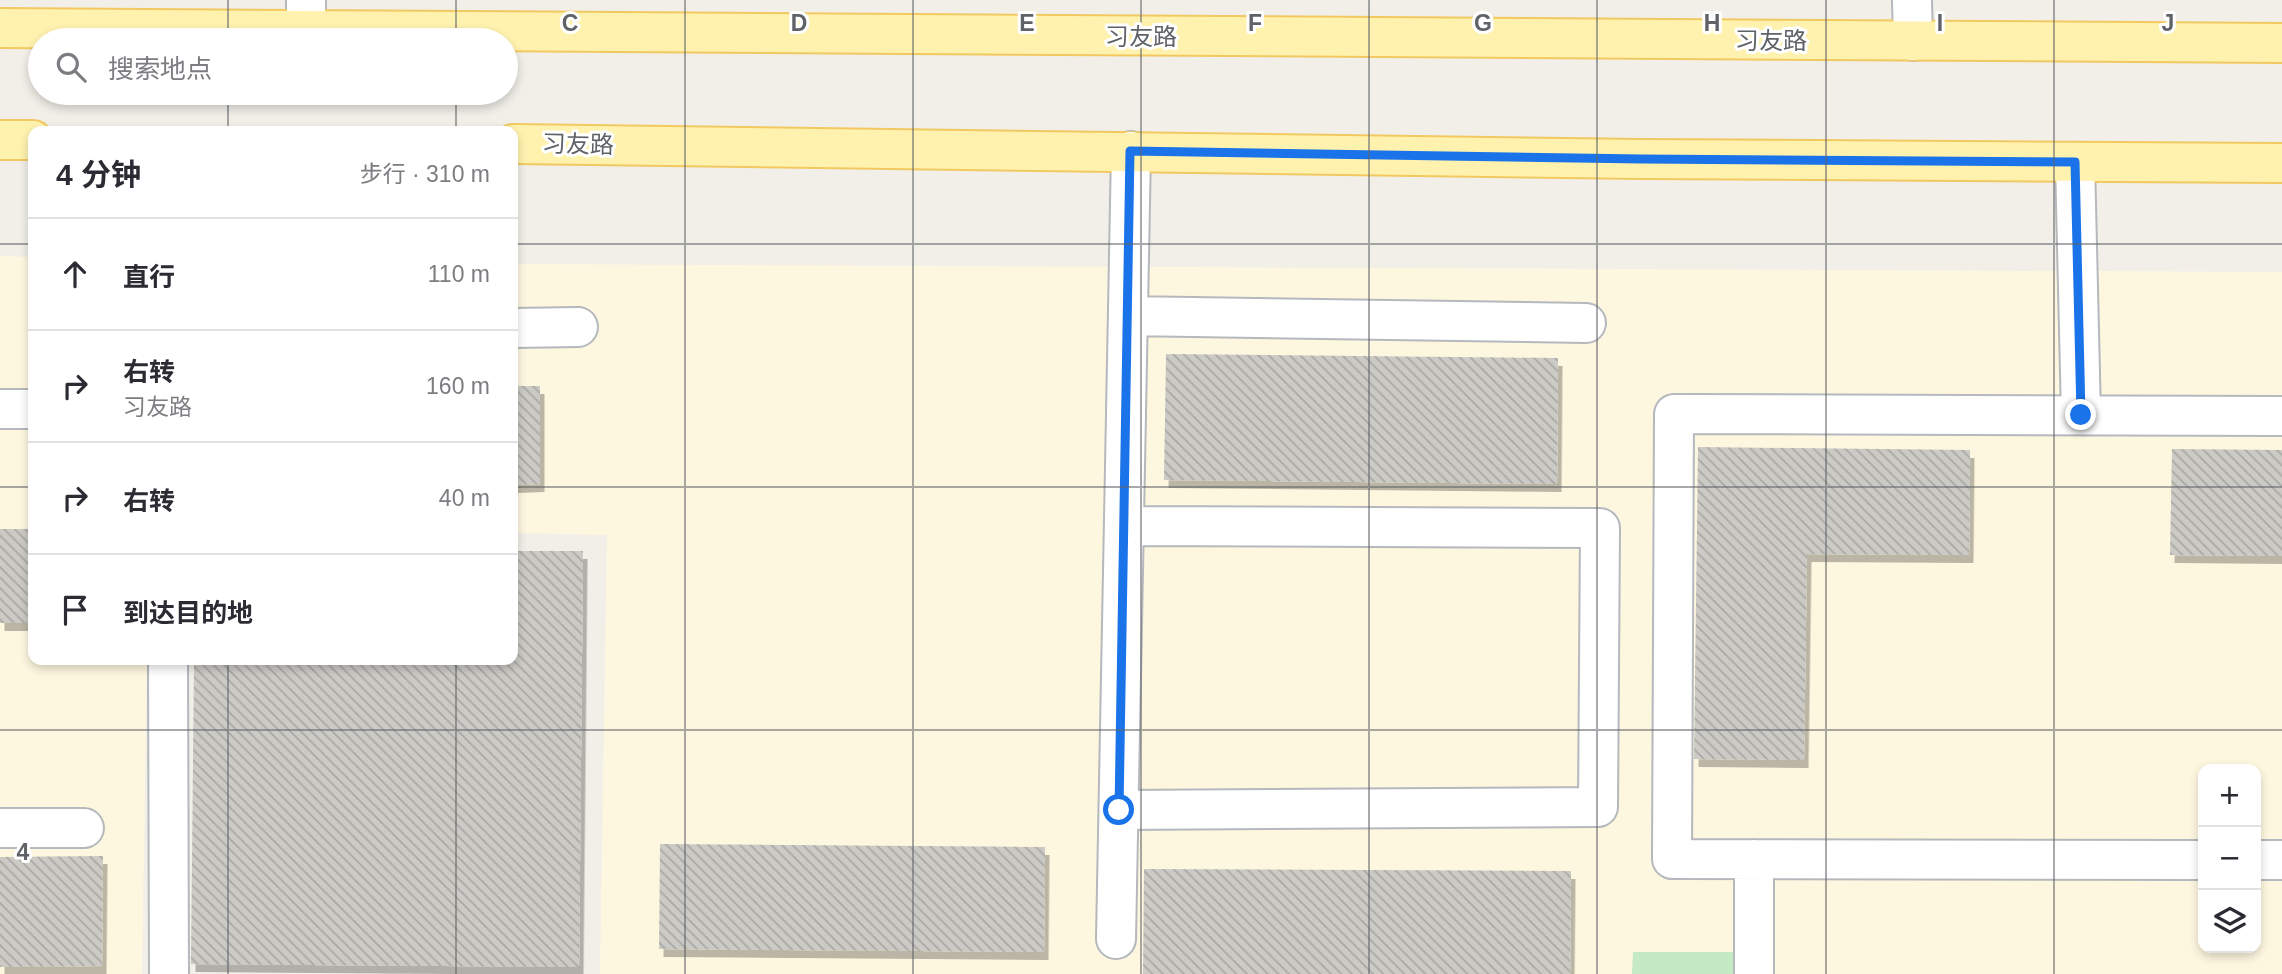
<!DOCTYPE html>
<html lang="zh">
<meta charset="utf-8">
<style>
body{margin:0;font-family:Helvetica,"Noto Sans SC",sans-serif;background:#f2f2f3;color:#2b2b33}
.controls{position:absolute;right:21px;bottom:21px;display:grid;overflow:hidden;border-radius:14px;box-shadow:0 4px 10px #0003}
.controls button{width:63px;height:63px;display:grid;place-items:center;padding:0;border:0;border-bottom:2px solid #e1e1e2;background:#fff;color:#2b2b33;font:35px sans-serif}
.stop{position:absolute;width:21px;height:21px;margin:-16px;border:5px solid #1a73e8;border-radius:50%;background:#fff}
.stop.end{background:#1a73e8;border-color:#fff;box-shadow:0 2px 7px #0008}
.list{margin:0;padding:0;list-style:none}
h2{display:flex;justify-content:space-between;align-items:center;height:91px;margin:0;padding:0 28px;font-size:30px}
h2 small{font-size:23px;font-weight:400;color:#7c7c81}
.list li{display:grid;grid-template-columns:46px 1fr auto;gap:21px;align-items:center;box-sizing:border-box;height:112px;padding:0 28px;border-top:2px solid #e1e1e2}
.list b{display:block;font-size:26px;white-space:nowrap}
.list p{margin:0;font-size:23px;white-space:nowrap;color:#7c7c81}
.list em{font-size:23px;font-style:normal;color:#7c7c81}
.icon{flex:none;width:38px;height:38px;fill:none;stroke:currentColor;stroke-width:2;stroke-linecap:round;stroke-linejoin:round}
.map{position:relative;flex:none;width:2282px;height:974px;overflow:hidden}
.search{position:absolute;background:#fff;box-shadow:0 4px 10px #0003;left:28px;top:28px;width:490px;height:77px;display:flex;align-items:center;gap:18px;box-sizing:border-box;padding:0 24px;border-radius:38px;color:#7c7c81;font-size:26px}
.panel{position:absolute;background:#fff;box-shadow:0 4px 10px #0003;left:28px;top:126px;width:490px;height:539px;border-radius:14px}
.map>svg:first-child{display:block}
</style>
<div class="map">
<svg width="2282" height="974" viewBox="0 0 2282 974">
<defs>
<pattern id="building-back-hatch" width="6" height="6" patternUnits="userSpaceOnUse" patternTransform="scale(1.75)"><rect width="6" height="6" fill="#cccac5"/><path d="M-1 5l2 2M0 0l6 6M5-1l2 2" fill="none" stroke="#a9a8a4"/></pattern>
<filter id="shadow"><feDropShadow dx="4.5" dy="8" stdDeviation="0" flood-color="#0004"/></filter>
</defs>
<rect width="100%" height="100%" fill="#f1efe8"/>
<path fill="#fef7e0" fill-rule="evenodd" d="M0 256 33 257V660H147L142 974H0Z
M513 264 2282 272V974H600L607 535 513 533ZM2203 769H2256V948H2203Z"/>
<path fill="#c5e8c5" d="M1633 952H1740V974H1632Z"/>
<path fill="url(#building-back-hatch)" filter="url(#shadow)" d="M1166 354 1558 358 1557 484 1164 480Z
M513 386H540V484L513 485Z
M1698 447 1970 450 1969 555 1807 554 1804 760 1694 759Z
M2172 449 2282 450V556L2170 555Z
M0 529H33V623H0Z
M513 551H583L579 967 191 964 194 660H513Z
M660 844 1045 847 1044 952 659 949Z
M103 856 102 966 0 967V857Z
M1144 869 1571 871 1570 974H1143Z"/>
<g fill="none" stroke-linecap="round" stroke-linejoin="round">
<defs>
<path id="minor" d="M306 0V30
M1912 0 1913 41
M2075 162 2081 415
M1128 316 1586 323
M513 328 578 327
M0 409H33
M168 660 169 974
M1119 810 1598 807 1600 528 1124 526
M0 828H84
M1754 859V974
M2203 860 1672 859 1674 414 2282 416
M2256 860H2282
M1116 939 1131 151"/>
<path id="major" d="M0 28 2282 43
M0 140H33
M513 144 1642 159 2282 163"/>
</defs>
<use href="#minor" stroke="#b5b8bc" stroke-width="42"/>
<use href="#major" stroke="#f2c960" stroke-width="42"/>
<use href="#minor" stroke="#fff" stroke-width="38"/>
<use href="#major" stroke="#fff2af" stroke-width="38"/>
</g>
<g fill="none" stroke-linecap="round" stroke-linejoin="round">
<path stroke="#1a73e8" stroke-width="9" d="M1119 810 1130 151 1642 159 2075 162 2081 415"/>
</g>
<path fill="none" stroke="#5f6368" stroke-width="2" stroke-opacity="0.55" d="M228 0V40M456 0V40M685 0V974M913 0V974M1141 0V974M1369 0V974M1597 0V974M1826 0V974M2054 0V974M228 93V131M456 93V131M0 244H33M513 244H2282M0 487H33M513 487H2282M228 660V974M456 660V974M0 730H2282"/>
<g text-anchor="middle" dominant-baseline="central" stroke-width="6" stroke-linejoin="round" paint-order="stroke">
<g font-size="24" fill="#5f6368" stroke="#fff">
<text x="1141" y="36">习友路</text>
<text x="1771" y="40">习友路</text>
<text transform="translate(578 144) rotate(1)">习友路</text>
</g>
</g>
<g font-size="23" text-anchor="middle" font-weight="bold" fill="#5f6368" stroke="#fff" stroke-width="6" stroke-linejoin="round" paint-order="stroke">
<text x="570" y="31">C</text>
<text x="799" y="31">D</text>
<text x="1027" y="31">E</text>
<text x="1255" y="31">F</text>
<text x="1483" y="31">G</text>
<text x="1712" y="31">H</text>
<text x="1940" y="31">I</text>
<text x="2168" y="31">J</text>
<text x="23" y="860">4</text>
</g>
</svg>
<div class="controls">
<button>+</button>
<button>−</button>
<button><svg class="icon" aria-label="layers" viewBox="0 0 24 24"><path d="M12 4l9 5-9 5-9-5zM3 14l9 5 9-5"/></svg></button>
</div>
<div class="stop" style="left:1119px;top:810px"></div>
<div class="stop end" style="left:2081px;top:415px"></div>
<div class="search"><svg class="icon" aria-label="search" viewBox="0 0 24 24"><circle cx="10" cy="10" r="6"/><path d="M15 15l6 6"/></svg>搜索地点</div>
<section class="panel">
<h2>4 分钟<small>步行 · 310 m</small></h2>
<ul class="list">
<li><svg class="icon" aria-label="ahead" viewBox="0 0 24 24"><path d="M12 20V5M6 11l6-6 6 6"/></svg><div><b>直行</b></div><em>110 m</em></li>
<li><svg class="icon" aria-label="right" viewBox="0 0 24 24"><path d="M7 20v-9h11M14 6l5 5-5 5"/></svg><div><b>右转</b><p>习友路</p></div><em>160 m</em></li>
<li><svg class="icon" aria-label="right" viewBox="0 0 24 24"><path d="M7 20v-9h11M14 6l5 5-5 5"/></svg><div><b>右转</b></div><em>40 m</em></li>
<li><svg class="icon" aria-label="arrive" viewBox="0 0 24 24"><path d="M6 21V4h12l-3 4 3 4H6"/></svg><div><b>到达目的地</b></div></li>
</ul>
</section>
</div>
